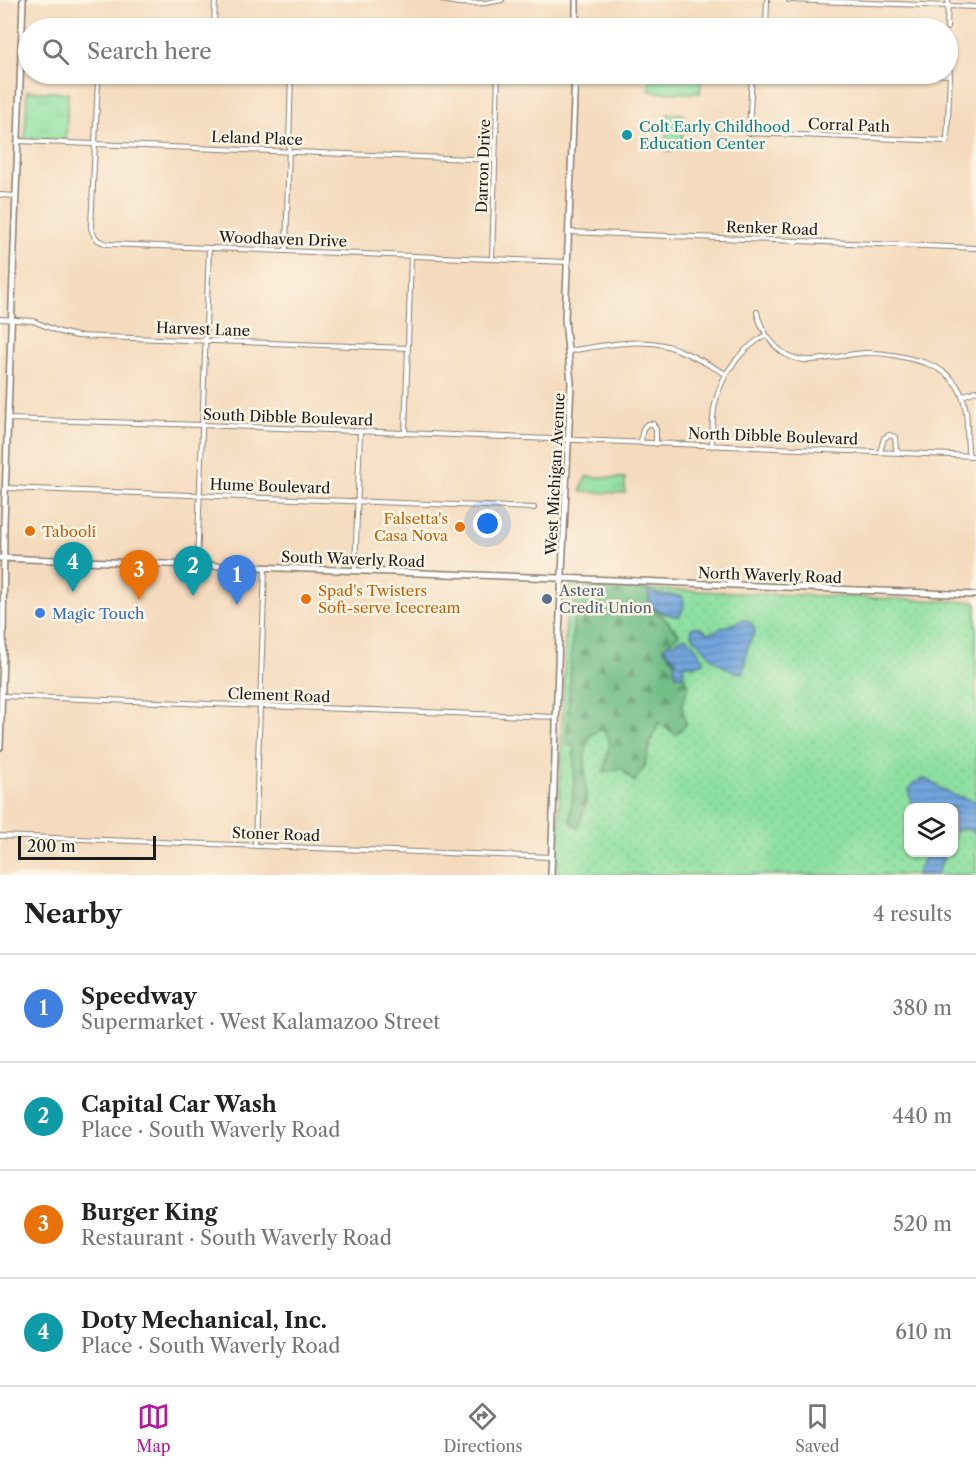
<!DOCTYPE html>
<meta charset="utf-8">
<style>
body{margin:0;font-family:"Libre Caslon Text",serif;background:#f2f2f2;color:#222}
.controls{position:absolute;right:18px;bottom:18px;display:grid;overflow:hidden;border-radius:12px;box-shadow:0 2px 4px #0004}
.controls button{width:54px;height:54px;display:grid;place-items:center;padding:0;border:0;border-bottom:2px solid #e0e0e0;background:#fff;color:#222;font:30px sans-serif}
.scale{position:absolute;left:18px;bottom:15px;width:138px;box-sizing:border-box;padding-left:6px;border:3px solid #1c1c1c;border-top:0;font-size:16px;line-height:21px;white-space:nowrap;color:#1c1c1c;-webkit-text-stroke:4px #fcf5e5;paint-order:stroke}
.you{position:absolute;left:488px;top:524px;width:21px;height:21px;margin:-15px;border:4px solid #fff;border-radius:50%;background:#1a73e8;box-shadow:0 0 0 9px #1a73e833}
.badge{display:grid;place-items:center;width:39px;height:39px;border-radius:50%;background:#b5179e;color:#fff;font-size:20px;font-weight:700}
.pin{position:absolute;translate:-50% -50px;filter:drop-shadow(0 2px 3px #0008)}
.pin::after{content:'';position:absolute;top:32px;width:21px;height:18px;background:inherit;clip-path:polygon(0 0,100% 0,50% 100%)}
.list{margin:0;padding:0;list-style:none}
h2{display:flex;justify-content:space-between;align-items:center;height:78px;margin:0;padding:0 24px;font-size:26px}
h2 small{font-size:20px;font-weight:400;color:#767676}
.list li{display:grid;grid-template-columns:39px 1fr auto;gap:18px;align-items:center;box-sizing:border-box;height:108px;padding:0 24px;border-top:2px solid #e0e0e0}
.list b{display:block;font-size:22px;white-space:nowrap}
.list p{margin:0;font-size:20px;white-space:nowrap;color:#767676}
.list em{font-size:20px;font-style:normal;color:#767676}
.icon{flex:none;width:33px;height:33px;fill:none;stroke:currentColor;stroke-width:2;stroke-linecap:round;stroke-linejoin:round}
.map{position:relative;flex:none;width:976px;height:875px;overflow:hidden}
.search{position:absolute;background:#fff;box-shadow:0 2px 4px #0004;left:18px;right:18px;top:18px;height:66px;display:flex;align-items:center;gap:15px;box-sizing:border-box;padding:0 21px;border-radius:33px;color:#767676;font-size:22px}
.sheet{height:510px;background:#fff}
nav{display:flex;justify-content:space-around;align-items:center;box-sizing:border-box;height:84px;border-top:2px solid #e0e0e0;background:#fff;font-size:16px;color:#767676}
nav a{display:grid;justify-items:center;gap:3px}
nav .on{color:#b5179e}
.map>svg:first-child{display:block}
</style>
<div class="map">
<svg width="976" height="875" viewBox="0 0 976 875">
<defs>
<pattern id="grass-dots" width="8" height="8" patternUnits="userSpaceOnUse" patternTransform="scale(1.5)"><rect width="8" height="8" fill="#8de0a1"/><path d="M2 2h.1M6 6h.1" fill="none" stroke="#79c08a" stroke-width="1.8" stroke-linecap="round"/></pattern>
<pattern id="forest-firs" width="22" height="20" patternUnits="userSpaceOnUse" patternTransform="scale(1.5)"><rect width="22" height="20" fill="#72be87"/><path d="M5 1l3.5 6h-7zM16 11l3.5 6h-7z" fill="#5d9a6e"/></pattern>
<pattern id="park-tufts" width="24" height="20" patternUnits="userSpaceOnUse" patternTransform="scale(1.5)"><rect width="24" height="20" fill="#8de0a1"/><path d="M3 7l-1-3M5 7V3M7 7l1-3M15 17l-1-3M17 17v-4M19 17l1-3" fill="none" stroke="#79c08a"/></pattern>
<pattern id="water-rules" width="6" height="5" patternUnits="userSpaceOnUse" patternTransform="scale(1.5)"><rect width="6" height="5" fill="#73a5de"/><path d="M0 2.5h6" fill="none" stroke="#5e86b3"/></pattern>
</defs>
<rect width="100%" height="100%" fill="#fcf5e5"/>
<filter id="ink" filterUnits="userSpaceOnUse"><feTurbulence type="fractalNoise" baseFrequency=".0167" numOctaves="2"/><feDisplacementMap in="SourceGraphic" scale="12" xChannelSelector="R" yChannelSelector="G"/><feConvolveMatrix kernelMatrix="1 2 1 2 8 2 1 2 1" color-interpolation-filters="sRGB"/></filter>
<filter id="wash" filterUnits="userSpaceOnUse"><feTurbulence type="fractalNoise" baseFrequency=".008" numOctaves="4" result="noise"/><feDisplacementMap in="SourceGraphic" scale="24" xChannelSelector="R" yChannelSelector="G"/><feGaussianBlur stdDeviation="1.35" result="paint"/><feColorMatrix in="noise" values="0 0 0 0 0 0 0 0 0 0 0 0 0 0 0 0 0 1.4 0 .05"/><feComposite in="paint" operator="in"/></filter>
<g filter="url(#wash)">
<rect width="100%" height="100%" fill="#f5dbbe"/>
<path fill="url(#grass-dots)" stroke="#547e5e" stroke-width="1.5" fill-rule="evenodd" d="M569 586 976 602V875H557L567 588ZM908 808H954V852H908Z"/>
<path fill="url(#forest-firs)" stroke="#476d52" stroke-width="1.5" d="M605 587 648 590 650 606 664 618 679 634 663 648 679 667 689 685 682 705 686 725 676 734 658 723 651 741 644 768 634 782 621 768 604 772 610 742 603 729 590 735 585 754 586 804 578 828 570 820 574 785V747L566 743 575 593 585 590Z"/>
<path fill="url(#park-tufts)" stroke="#547e5e" stroke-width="1.5" d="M27 91 68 93 66 140 25 139Z
M586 477 625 478V493L581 492V489Z"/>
<path fill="#8de0a1" stroke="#547e5e" stroke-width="1.5" d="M650 74H702L700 93 652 92 649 89Z
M667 114H683L682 149 671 148V152H666Z"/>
<path fill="url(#water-rules)" stroke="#48607d" stroke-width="1.5" d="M648 590 658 594 682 596C686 605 683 609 679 617L663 613 650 606Z
M743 620C751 621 753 624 755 631 753 637 750 641 748 646 745 655 746 664 743 673 720 671 705 650 691 634L692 628 697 626 709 633Z
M685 637 692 642 704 660 703 663 693 666 686 664 683 666 684 671 682 676 676 675 674 667 676 660 663 648 670 642 673 644 680 639Z
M925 779C933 781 939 788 947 792 956 797 966 798 976 802V834C969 828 961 827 954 832V808L915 807C906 794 906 782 925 779Z
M925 853H945L937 875H916L923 861Z"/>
</g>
<g filter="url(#ink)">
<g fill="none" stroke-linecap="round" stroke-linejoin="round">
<defs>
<path id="street" d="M442 0C463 5 481 5 502 0
M789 0 976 7
M214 28 215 0
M766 28 767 0
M947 28 948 0
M100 74 98 81 91 227C93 237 97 241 107 244L567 262
M752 74 749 133 947 141 950 75 948 54
M925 74 950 75
M18 141 495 160
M0 195 16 196
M569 232 976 248
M286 251 291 74
M492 259 498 74
M757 312C759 323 764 332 771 341 796 374 830 355 864 353 885 352 904 357 923 362 940 368 953 376 961 393 970 413 965 435 969 456
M0 319 33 321 60 332 77 336 408 348
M569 351C599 346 637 338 667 346 688 352 707 364 726 374
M962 396 976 391
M8 419 203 425 976 456
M405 433 411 256
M641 443C642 434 641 422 653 424L656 429V444
M712 446C712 431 712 414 716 400 723 372 741 349 766 335
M880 452 884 438 889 435 895 437 896 449 899 453
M5 488 534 508
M197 565 209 248
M355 571 360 432
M2 696 556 717
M0 836 551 857
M255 845 265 568"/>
<path id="secondary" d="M576 28V0
M0 558 613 580 976 595
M0 747 3 654 4 524 23 0
M551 875 559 636 571 383 565 319 575 74"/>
</defs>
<use href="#street" stroke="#887c6d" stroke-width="6"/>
<use href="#secondary" stroke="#887c6d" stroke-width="8"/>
<use href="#street" stroke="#fff" stroke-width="4"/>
<use href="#secondary" stroke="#fff" stroke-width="5"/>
</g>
</g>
<circle fill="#0f9aa8" stroke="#fcf5e5" stroke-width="2" cx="627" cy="135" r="6"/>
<g fill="#e8710a" stroke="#fcf5e5" stroke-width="2">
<circle cx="460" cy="527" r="6"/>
<circle cx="30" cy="531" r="6"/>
<circle cx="306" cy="599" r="6"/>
</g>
<circle fill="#5c6f8a" stroke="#fcf5e5" stroke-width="2" cx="547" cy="599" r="6"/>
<circle fill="#3f7fe0" stroke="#fcf5e5" stroke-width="2" cx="40" cy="613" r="6"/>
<g text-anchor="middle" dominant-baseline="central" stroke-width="5" stroke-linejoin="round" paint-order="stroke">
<g font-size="15" fill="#1c1c1c" stroke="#fcf5e5">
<text transform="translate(849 125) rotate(2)">Corral Path</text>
<text transform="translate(257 138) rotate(2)">Leland Place</text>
<text transform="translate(483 166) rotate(-88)">Darron Drive</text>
<text transform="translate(772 228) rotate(2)">Renker Road</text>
<text transform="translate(283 239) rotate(2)">Woodhaven Drive</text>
<text transform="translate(203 329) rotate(2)">Harvest Lane</text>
<text transform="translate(288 417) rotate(2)">South Dibble Boulevard</text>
<text transform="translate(773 436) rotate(2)">North Dibble Boulevard</text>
<text transform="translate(555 474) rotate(-87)">West Michigan Avenue</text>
<text transform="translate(270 486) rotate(2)">Hume Boulevard</text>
<text transform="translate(353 559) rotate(2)">South Waverly Road</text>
<text transform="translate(770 575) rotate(2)">North Waverly Road</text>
<text transform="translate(279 695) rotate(2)">Clement Road</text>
<text transform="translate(276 834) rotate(2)">Stoner Road</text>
</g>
<g font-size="15" fill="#0d838f" stroke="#fcf5e5" text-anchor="start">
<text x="639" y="126">Colt Early Childhood<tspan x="639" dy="17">Education Center</tspan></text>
</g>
<g font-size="15" fill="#c56008" stroke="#fcf5e5" text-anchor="start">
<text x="448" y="518" text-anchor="end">Falsetta's<tspan x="448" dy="17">Casa Nova</tspan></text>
<text x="42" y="531">Tabooli</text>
<text x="318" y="590">Spad's Twisters<tspan x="318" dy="17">Soft-serve Icecream</tspan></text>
</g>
<g font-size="15" fill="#4e5e75" stroke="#fcf5e5" text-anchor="start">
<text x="559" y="590">Astera<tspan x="559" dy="17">Credit Union</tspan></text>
</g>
<g font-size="15" fill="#366cbe" stroke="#fcf5e5" text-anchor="start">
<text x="52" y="613">Magic Touch</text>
</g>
</g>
</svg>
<div class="controls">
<button><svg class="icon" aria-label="layers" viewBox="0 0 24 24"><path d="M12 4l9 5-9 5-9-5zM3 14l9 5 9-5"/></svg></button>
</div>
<div class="scale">200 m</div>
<div class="you"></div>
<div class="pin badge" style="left:237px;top:605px;background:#3f7fe0">1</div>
<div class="pin badge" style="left:193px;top:596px;background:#0f9aa8">2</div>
<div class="pin badge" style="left:139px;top:600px;background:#e8710a">3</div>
<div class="pin badge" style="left:73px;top:592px;background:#0f9aa8">4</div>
<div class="search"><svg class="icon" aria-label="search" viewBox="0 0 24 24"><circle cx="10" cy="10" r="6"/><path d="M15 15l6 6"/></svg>Search here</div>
</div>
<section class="sheet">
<h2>Nearby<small>4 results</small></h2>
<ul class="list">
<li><span class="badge" style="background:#3f7fe0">1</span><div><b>Speedway</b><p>Supermarket · West Kalamazoo Street</p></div><em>380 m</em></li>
<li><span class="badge" style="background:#0f9aa8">2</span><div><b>Capital Car Wash</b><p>Place · South Waverly Road</p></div><em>440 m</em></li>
<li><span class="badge" style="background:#e8710a">3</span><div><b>Burger King</b><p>Restaurant · South Waverly Road</p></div><em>520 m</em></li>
<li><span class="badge" style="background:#0f9aa8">4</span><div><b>Doty Mechanical, Inc.</b><p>Place · South Waverly Road</p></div><em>610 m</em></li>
</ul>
</section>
<nav>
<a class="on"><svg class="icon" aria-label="map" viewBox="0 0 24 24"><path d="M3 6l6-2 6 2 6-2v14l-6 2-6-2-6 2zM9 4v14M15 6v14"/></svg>Map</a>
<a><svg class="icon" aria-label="directions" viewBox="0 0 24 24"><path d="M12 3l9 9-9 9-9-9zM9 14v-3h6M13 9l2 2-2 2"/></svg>Directions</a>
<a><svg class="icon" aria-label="saved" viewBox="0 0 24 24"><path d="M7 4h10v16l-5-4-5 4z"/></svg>Saved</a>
</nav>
